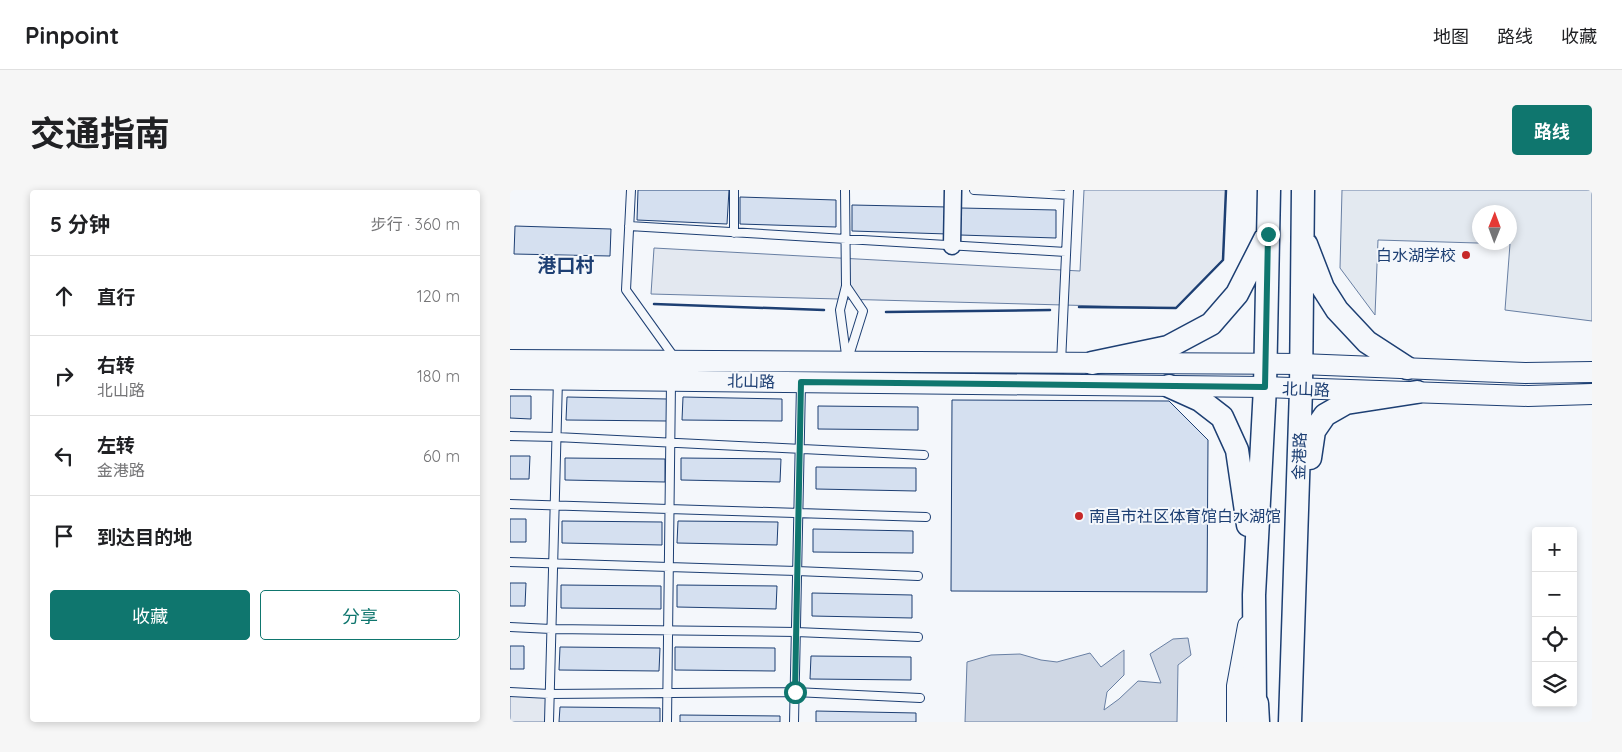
<!DOCTYPE html>
<html lang="zh">
<meta charset="utf-8">
<style>
body{margin:0;font-family:Quicksand,"Noto Sans SC",sans-serif;background:#f6f6f6;color:#202124}
.controls{position:absolute;right:15px;bottom:15px;display:grid;overflow:hidden;border-radius:5px;box-shadow:0 2px 8px #0003}
.controls button{width:45px;height:45px;display:grid;place-items:center;padding:0;border:0;border-bottom:1px solid #e0e0e0;background:#fff;color:#202124;font:25px sans-serif}
.compass{position:absolute;left:962px;top:15px;width:45px;height:45px;border-radius:50%;background:#fff;box-shadow:0 2px 8px #0003;rotate:1deg}
.stop{position:absolute;width:15px;height:15px;margin:-11px;border:4px solid #0f766e;border-radius:50%;background:#fff}
.stop.end{background:#0f766e;border-color:#fff;box-shadow:0 1px 5px #0008}
.list{margin:0;padding:0;list-style:none}
h2{display:flex;justify-content:space-between;align-items:center;height:65px;margin:0;padding:0 20px;font-size:21px}
h2 small{font-size:16px;font-weight:400;color:#757577}
.list li{display:grid;grid-template-columns:32px 1fr auto;gap:15px;align-items:center;box-sizing:border-box;height:80px;padding:0 20px;border-top:1px solid #e0e0e0}
.list b{display:block;font-size:19px;white-space:nowrap}
.list p{margin:0;font-size:16px;white-space:nowrap;color:#757577}
.list em{font-size:16px;font-style:normal;color:#757577}
.actions{display:flex;gap:10px;padding:15px 20px}
.actions a{flex:1;padding:11px 0;border:1px solid #0f766e;border-radius:5px;text-align:center;font-size:18px;color:#0f766e}
.actions .main{background:#0f766e;color:#fff}
.icon{flex:none;width:28px;height:28px;fill:none;stroke:currentColor;stroke-width:2;stroke-linecap:round;stroke-linejoin:round}
.map{position:relative;flex:none;width:1082px;height:532px;overflow:hidden;border-radius:5px}
header{display:flex;align-items:center;gap:30px;box-sizing:border-box;height:70px;padding:0 25px;background:#fff;border-bottom:1px solid #e0e0e0}
header strong{font-size:24px}
nav{display:flex;gap:28px;margin-inline-start:auto;font-size:18px}
.intro{display:flex;align-items:center;justify-content:space-between;box-sizing:border-box;height:120px;padding:0 30px}
h1{margin:0;font-size:35px}
.button{padding:12px 22px;border-radius:5px;background:#0f766e;color:#fff;font-size:18px;font-weight:700}
main{display:flex;gap:30px;padding:0 30px}
aside{flex:1;background:#fff;border-radius:5px;box-shadow:0 2px 8px #0003}
.map>svg:first-child{display:block}
</style>
<header>
<strong>Pinpoint</strong>
<nav><a>地图</a><a>路线</a><a>收藏</a></nav>
</header>
<div class="intro"><h1>交通指南</h1><a class="button">路线</a></div>
<main>
<aside>
<h2>5 分钟<small>步行 · 360 m</small></h2>
<ul class="list">
<li><svg class="icon" aria-label="ahead" viewBox="0 0 24 24"><path d="M12 20V5M6 11l6-6 6 6"/></svg><div><b>直行</b></div><em>120 m</em></li>
<li><svg class="icon" aria-label="right" viewBox="0 0 24 24"><path d="M7 20v-9h11M14 6l5 5-5 5"/></svg><div><b>右转</b><p>北山路</p></div><em>180 m</em></li>
<li><svg class="icon" aria-label="left" viewBox="0 0 24 24"><path d="M17 20v-9H6M10 6l-5 5 5 5"/></svg><div><b>左转</b><p>金港路</p></div><em>60 m</em></li>
<li><svg class="icon" aria-label="arrive" viewBox="0 0 24 24"><path d="M6 21V4h12l-3 4 3 4H6"/></svg><div><b>到达目的地</b></div></li>
</ul>
<div class="actions"><a class="main">收藏</a><a>分享</a></div>
</aside>
<div class="map">
<svg width="1082" height="532" viewBox="0 0 1082 532">
<rect width="100%" height="100%" fill="#f4f7fb"/>
<path fill="#e3e9f0" stroke="#687fa3" fill-rule="evenodd" d="M832 0H1082V131L995 120 1000 54 868 50 865 125 830 78ZM969 22H999V52H969Z"/>
<path fill="#e3e8f0" stroke="#687fa3" d="M574 0H716L713 70 666 118 141 104 144 58 570 81Z
M0 502 39 504V532H0Z"/>
<path fill="#cfd7e4" stroke="#687fa3" d="M678 448 681 465 668 475 667 532H455L457 472 481 465 510 464 531 470 547 472 580 463 591 477 614 460V485L597 502 594 520 609 509 628 491 651 493 640 464 663 449Z"/>
<path fill="#d5e0f0" stroke="#1d3f73" d="M128 0H219L217 34 127 30Z
M230 7 326 10V37L230 34Z
M342 15 438 17V44L342 41Z
M451 18 546 20V48L450 45Z
M5 36 101 39 100 66 4 64Z
M0 206H21V229L0 228Z
M57 207 157 209V231L56 230Z
M173 207 272 209V231L172 230Z
M442 210 659 211 698 250 697 402 441 401Z
M308 216 408 217V240L308 239Z
M0 266H20L19 289H0Z
M55 268 155 269V292L55 290Z
M171 268 271 269 270 292 171 290Z
M306 277 406 278V301L306 299Z
M0 329H16V352H0Z
M52 331 152 332V355L52 353Z
M168 331 268 332 267 355 167 353Z
M303 339 403 341V363L303 362Z
M0 393H16L15 416H0Z
M51 395 151 396V419L51 418Z
M167 395 267 396 266 419 167 417Z
M302 403 402 405V428L302 426Z
M0 456H14V479H0Z
M50 457 150 458 149 481 49 480Z
M165 457 265 458V481L165 480Z
M301 466 401 467V490L300 489Z
M50 517 150 518V532H49Z
M306 521 406 523V532H306Z
M170 525 270 526V532H170Z"/>
<g fill="none" stroke-linecap="round" stroke-linejoin="round">
<defs>
<path id="service" d="M121 0 116 100 164 167
M335 0 336 96
M464 0 558 5
M119 36 556 62
M224 43V0
M336 96 353 121 337 172 330 120Z
M551 173 559 0
M0 246 46 247 414 265
M0 314 416 327
M0 372 287 381 408 386
M0 437 41 439 286 442 408 447
M0 502 39 504 285 502 410 508
M39 532 48 189
M157 532 161 192
M284 532 291 194"/>
<path id="minor" d="M442 56 443 0"/>
<path id="tertiary" d="M0 170 791 174 1015 183 1082 182
M0 189 755 197 1018 206 1082 204
M727 532V496L738 436"/>
<path id="secondary" d="M796 54 813 98 827 120 857 152 897 178
M582 173 658 157 701 134 727 104 755 49
M659 196 690 210 712 227 727 260 738 335
M800 268 804 241 815 225 836 213 907 202
M745 514 744 405 755 197 759 0
M780 532 791 199 793 0"/>
<path id="trunk" d="M745 514 746 532"/>
</defs>
<use href="#service" stroke="#1d3f73" stroke-width="10"/>
<use href="#minor" stroke="#1d3f73" stroke-width="19"/>
<use href="#tertiary" stroke="#1d3f73" stroke-width="22"/>
<use href="#secondary" stroke="#1d3f73" stroke-width="25"/>
<use href="#trunk" stroke="#1d3f73" stroke-width="29"/>
<use href="#service" stroke="#f4f7fb" stroke-width="8"/>
<use href="#minor" stroke="#f4f7fb" stroke-width="16"/>
<use href="#tertiary" stroke="#f4f7fb" stroke-width="20"/>
<use href="#secondary" stroke="#f4f7fb" stroke-width="22"/>
<use href="#trunk" stroke="#f4f7fb" stroke-width="26"/>
<path stroke="#1d3f73" stroke-width="2.5" d="M144 114 314 120
M569 117 666 118 713 70 716 0
M376 122 540 120"/>
</g>
<g fill="none" stroke-linecap="round" stroke-linejoin="round">
<path stroke="#0f766e" stroke-width="6" d="M285 502 291 192 755 197 758 44"/>
</g>
<g fill="#c62828" stroke="#f4f7fb" stroke-width="2">
<circle cx="956" cy="65" r="5"/>
<circle cx="569" cy="326" r="5"/>
</g>
<g text-anchor="middle" dominant-baseline="central" stroke-width="4" stroke-linejoin="round" paint-order="stroke">
<g font-size="16" fill="#1d3f73" stroke="#f4f7fb" text-anchor="end">
<text x="946" y="65">白水湖学校</text>
<text x="579" y="326" text-anchor="start">南昌市社区体育馆白水湖馆</text>
</g>
<g font-size="16" fill="#1d3f73" stroke="#f4f7fb">
<text transform="translate(241 191) rotate(1)">北山路</text>
<text transform="translate(796 199) rotate(2)">北山路</text>
<text transform="translate(789 266) rotate(-88)">金港路</text>
</g>
<g font-size="19" font-weight="bold" fill="#1d3f73" stroke="#f4f7fb">
<text x="56" y="75">港口村</text>
</g>
</g>
</svg>
<div class="controls">
<button>+</button>
<button>−</button>
<button><svg class="icon" aria-label="locate" viewBox="0 0 24 24"><circle cx="12" cy="12" r="6"/><path d="M12 2v4M12 18v4M2 12h4M18 12h4"/></svg></button>
<button><svg class="icon" aria-label="layers" viewBox="0 0 24 24"><path d="M12 4l9 5-9 5-9-5zM3 14l9 5 9-5"/></svg></button>
</div>
<svg class="compass" viewBox="-18 -18 36 36"><path d="M0-13l5 13h-10z" fill="#e53935"/><path d="M0 13l5-13h-10z" fill="#757577"/></svg>
<div class="stop" style="left:285px;top:502px"></div>
<div class="stop end" style="left:758px;top:44px"></div>
</div>
</main>
